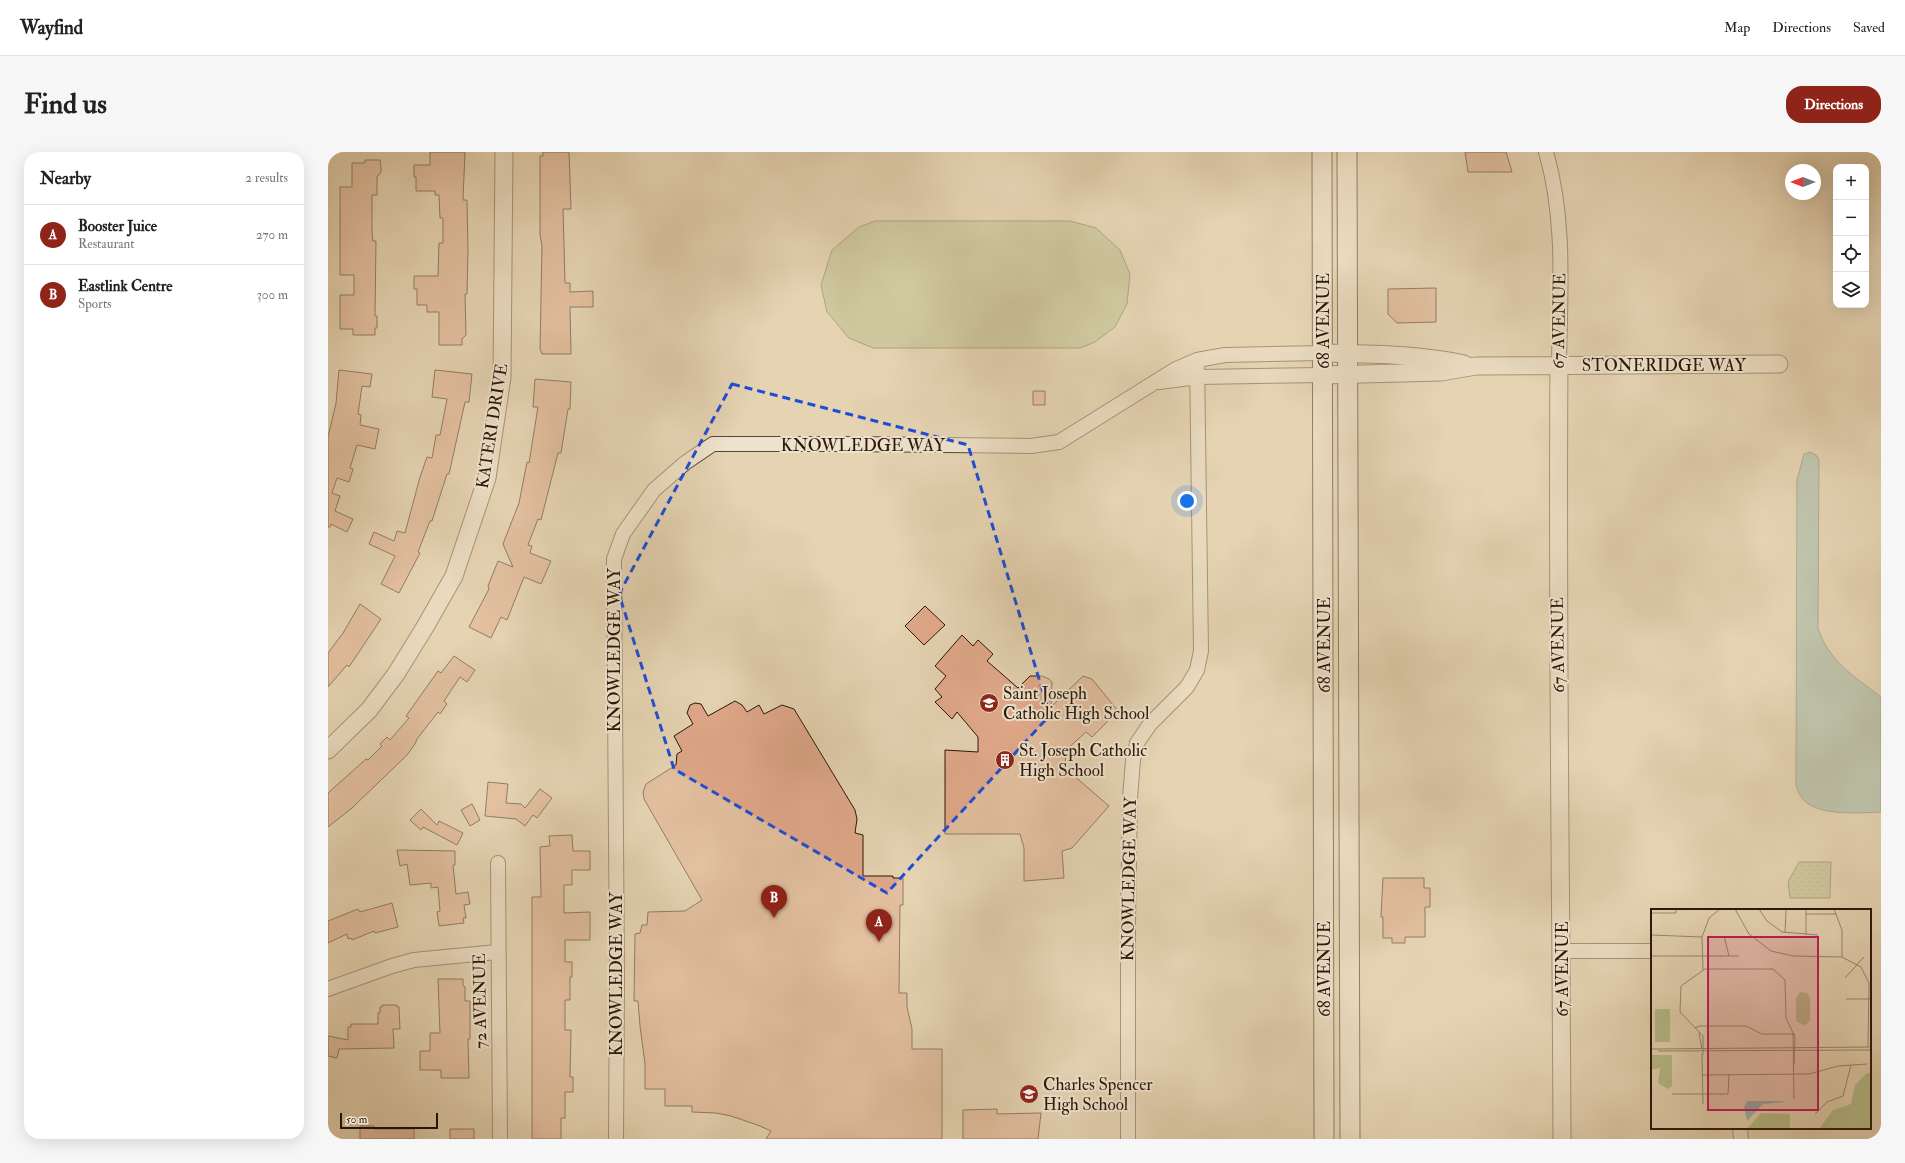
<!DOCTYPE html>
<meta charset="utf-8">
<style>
body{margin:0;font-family:"IM FELL Double Pica",serif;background:#f6f6f6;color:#202124}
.controls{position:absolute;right:12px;top:12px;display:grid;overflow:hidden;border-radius:8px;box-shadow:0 4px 16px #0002}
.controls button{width:36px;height:36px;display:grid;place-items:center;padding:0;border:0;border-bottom:1px solid #e0e0e0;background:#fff;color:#202124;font:20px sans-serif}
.compass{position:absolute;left:1457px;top:12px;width:36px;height:36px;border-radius:50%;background:#fff;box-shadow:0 4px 16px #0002;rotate:270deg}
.scale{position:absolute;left:12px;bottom:10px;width:98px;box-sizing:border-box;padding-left:4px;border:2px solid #2a1607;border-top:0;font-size:11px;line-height:14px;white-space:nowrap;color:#2a1607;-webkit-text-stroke:3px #eee2cd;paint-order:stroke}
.you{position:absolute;left:859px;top:349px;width:14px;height:14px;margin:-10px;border:3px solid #fff;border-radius:50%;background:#1a73e8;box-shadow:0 0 0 6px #1a73e833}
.badge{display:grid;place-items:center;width:26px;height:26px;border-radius:50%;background:#8f2418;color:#fff;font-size:13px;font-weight:700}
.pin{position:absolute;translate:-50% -33px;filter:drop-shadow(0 1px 2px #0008)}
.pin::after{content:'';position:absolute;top:21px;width:14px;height:12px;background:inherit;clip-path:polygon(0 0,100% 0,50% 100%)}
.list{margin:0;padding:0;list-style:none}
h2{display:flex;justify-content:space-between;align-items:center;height:52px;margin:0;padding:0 16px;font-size:17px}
h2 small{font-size:13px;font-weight:400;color:#757577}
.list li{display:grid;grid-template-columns:26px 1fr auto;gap:12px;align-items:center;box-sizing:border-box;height:60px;padding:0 16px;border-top:1px solid #e0e0e0}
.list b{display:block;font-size:15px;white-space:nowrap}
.list p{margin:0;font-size:13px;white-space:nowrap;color:#757577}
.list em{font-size:13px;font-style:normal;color:#757577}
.icon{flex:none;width:22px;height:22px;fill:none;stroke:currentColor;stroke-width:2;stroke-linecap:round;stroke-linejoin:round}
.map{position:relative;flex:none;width:1553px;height:987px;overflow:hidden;border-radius:16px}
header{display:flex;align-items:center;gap:24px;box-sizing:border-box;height:56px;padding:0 20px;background:#fff;border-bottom:1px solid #e0e0e0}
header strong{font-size:19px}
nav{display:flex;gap:22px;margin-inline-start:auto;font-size:14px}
.intro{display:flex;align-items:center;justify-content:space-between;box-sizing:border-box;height:96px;padding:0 24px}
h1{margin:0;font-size:28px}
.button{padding:10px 18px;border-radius:16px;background:#8f2418;color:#fff;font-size:14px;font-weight:700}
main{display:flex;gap:24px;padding:0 24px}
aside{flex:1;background:#fff;border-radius:16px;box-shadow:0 4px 16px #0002}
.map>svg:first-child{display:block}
</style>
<header>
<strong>Wayfind</strong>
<nav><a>Map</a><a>Directions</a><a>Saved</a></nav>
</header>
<div class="intro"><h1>Find us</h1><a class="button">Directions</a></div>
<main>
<aside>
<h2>Nearby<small>2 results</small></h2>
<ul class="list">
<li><span class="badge">A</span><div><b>Booster Juice</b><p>Restaurant</p></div><em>270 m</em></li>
<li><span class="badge">B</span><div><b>Eastlink Centre</b><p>Sports</p></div><em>300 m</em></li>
</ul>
</aside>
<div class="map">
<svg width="1553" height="987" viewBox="0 0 1553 987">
<defs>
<pattern id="park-dots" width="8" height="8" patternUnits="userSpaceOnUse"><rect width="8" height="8" fill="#b7bc8a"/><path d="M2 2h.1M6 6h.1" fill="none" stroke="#9ea176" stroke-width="1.8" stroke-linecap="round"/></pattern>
</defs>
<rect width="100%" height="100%" fill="#e5d3b2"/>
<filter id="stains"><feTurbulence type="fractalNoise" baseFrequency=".005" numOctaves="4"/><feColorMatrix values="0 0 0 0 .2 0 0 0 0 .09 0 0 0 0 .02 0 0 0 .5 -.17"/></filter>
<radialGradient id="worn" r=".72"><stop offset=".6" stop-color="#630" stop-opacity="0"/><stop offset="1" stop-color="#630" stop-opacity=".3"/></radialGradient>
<path fill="#b7bc8a" stroke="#706948" d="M547 69H742L768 76 792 98 802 122 799 152 787 175 767 190 752 196H545L521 186 499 160 493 133 504 98 531 75Z"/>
<path fill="url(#park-dots)" stroke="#706948" d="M1471 710H1503L1502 746H1462L1460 730Z"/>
<path fill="#96b8ab" stroke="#6b7769" d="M1482 300 1488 303 1491 308 1490 476C1501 510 1526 524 1553 545V660C1533 661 1491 664 1477 649 1472 645 1470 639 1468 633L1469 328 1476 302Z"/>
<path fill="#dfa88a" stroke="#2a1607" d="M102 0H137L135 48H139L140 98 139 142H137L138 183 134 187V193H111V160H99V153H89V137H86V124H110L111 91H115V66H112L111 43H107V39H88V25H86V13H102Z
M215 0H241L243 57H235L237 131H242V140L265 139V155H242L243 202H214L212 197 214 94 212 82V4H215Z
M1137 0H1178L1184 20H1140Z
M37 8H52L53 15V20L49 25V43H44V81L45 89H48L47 164H49V176H47V183H25V177H12V143H26V123H12V35H24V11H37Z
M1108 136V170L1069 171 1060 162V137Z
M11 218 44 222 42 235 34 234 30 262 33 263 32 273 51 277 47 297 29 293 22 316 25 317 21 330 9 326 4 341 12 344 7 359 25 367 19 380 3 372 2 375H0V285L8 251Z
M107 218 144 222 141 250H137L121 322H119L104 369H102L90 400 92 401 71 441 53 432 67 404 41 392 46 380 66 389 69 379 77 381 92 325 99 305 104 306 108 283H112L119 247 104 245Z
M207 227 243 230 242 257H240L233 301H230L213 368 210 367 200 393 204 394 202 401 223 409 213 432 196 425 179 468 173 465 163 486 141 475 161 437 160 434 170 409 185 415 175 392 191 351 199 310 201 311 210 255H205Z
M705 239H717V253H705Z
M32 452 53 467 21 515 19 513 0 535V501L15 481Z
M597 454 617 473 596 493 577 474Z
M634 483 645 494 650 488 665 502 659 509 690 536 702 524H714L721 527 724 530 723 555 755 524 764 527 790 559 764 585 758 580 738 598 737 616 781 654 744 696 734 699 736 726 696 729V696L692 682H617V598L650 600V585L629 560 624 567 607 550 614 545 607 537 618 524 607 514Z
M126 504 147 518 139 530 132 525 116 549 119 552 112 562 110 560 89 587 87 592 79 603 24 656 0 675V641L38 607 40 608 54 594 52 592 59 585 62 588 81 566 78 564 110 519 113 521Z
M407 549 414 553 419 560 431 553 436 562 454 553 466 557 527 658 529 667 527 681 535 683V724H565V726H575V753H572L571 841H579V855L584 877V897H614V987H438L443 979 432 974 403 964 388 961 364 960V954H337V937H317V912L312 874 310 849H306L307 782 312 781 314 773H319L320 760 357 759 374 748 316 647 315 640 318 632 348 613 349 602 354 599 346 584 365 572 359 561 362 553 367 551 373 552 380 564Z
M160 630 180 632 178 651 193 652 197 656 212 637 224 646 209 666 205 663 197 674 188 667 157 664Z
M144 652 152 668 142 674 133 658Z
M93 657 109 673 111 669 135 681 129 693 95 675 93 678 82 668Z
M244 683 245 699H262V718H244V733H236V761L262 760V788H237V810H244V825H242V848H237V878H243L242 925H245V940H237V966H233V987H204V745H213L212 695 222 694 221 684Z
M69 698 127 699V713H125L128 742 140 740 142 752 136 753 138 766H135L136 771 111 774 109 760 112 759 110 735 103 736V731L82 733 79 712 72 714Z
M1055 726H1096V736H1102V755H1097V785H1077V791H1064V786H1055V765H1053Z
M64 751 70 775 47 781 46 779 24 788 23 786 20 787 19 782 0 791V769L30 757 32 760Z
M110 827H135V833L137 835V849H142V887H140L141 926H113V918H92V899H102V881H112Z
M54 853H69V855H71L72 877H65L66 896 11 897 9 906 0 904V884L20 888V875H23V872H50V861H52V855H54Z
M669 957V962L713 961 710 987H635V958Z
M32 974H46V977H86V987H32Z
M122 977H146V987H122Z"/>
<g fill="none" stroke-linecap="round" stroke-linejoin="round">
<defs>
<path id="minor" d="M1218 0C1238 69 1232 142 1231 213
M831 230 870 225 995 223
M170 711 172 987
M1234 799H1324
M0 837 64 814 86 808 169 800
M1412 976 1413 987
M288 987 289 827 286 407 295 382 326 338 357 311 385 292H519L703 294 731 290 848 217 869 208 897 203 995 201
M800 987V768L802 646 805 608 809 591 822 572 859 535 869 518 873 499 869 208"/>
<path id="tertiary" d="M995 201C1042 202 1090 202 1136 212
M1231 213C1229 471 1233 729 1234 987
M995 223 1113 220 1148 214 1451 212
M0 598 41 558 68 522 97 475 126 424 159 326 174 225 176 0"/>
<path id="secondary" d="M994 0 996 987
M1019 0 1022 987"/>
</defs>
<use href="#minor" stroke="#594532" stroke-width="16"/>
<use href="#tertiary" stroke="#594532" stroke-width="19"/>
<use href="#secondary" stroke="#2a1607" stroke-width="21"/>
<use href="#minor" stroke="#eee2cd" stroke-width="14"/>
<use href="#tertiary" stroke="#eee2cd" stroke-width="17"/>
<use href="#secondary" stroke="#eee2cd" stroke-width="19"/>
</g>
<path d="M0 0H1553V987H0ZM404 232 640 293 722 563 559 741 346 617 291 442Z" fill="#e5d3b2" fill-opacity=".55" fill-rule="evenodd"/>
<path fill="none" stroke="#1d4ed8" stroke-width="3" stroke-dasharray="8 5" stroke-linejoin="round" d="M404 232 640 293 722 563 559 741 346 617 291 442Z"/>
<defs>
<symbol id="school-disc" viewBox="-11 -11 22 22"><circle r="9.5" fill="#8f2418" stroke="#eee2cd"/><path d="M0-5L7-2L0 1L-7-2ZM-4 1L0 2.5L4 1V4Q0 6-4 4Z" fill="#fff"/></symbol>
<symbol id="building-disc" viewBox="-11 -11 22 22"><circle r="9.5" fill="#8f2418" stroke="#eee2cd"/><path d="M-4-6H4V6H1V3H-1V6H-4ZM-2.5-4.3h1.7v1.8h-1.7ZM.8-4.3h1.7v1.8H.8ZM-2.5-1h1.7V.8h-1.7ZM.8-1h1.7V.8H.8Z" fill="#fff"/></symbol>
</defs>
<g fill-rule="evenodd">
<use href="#school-disc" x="650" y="540" width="22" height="22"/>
<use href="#building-disc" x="666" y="597" width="22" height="22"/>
<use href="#school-disc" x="690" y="931" width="22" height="22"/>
</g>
<g text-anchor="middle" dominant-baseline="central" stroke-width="4" stroke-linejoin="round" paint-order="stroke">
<g font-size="17" fill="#2a1607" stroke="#eee2cd">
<text transform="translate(995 169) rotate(-90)">68 AVENUE</text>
<text transform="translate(1231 169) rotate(-89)">67 AVENUE</text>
<text x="1336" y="213">STONERIDGE WAY</text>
<text transform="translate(164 274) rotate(-81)">KATERI DRIVE</text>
<text x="535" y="293">KNOWLEDGE WAY</text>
<text transform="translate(996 493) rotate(-90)">68 AVENUE</text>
<text transform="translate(1230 493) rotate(-91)">67 AVENUE</text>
<text transform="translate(286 498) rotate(-90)">KNOWLEDGE WAY</text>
<text transform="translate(801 727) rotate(-89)">KNOWLEDGE WAY</text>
<text transform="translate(996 817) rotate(-90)">68 AVENUE</text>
<text transform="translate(1234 817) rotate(-90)">67 AVENUE</text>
<text transform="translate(288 822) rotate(-90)">KNOWLEDGE WAY</text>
<text transform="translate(152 849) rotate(-91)">72 AVENUE</text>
</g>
<g font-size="17" fill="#2a1607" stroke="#eee2cd" text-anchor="start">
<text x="675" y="541">Saint Joseph<tspan x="675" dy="20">Catholic High School</tspan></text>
<text x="691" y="598">St. Joseph Catholic<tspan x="691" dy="20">High School</tspan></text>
<text x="715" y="932">Charles Spencer<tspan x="715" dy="20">High School</tspan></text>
</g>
</g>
<g transform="translate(1323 757)">
<rect width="220" height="220" fill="#e5d3b2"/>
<path d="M149 83 156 84 159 89V111L154 117 145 112V89ZM4 100H19V133H4Z" fill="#b7bc8a"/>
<path d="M0 146H21V177L17 180 7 174 9 159 0 161ZM216 164H220V220H168L182 201 200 195 204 176ZM110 204 139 205V220H96Z" fill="#b7bc8a"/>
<path d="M96 192H131L134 193 112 195 96 212 93 198Z" fill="#96b8ab"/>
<path fill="none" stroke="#9a876e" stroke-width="1" d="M84 0 98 25 120 42 142 47 191 48 210 58 218 74 217 138M108 0 116 12 131 23 167 26M155 0V26M183 0 191 21V48M0 4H25V0M155 5H185M134 24 135 1M0 26 51 28M73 27 78 47M0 47H88M52 61 51 28 58 9 69 0M194 69 213 48M195 90H220M44 119 49 117H95L111 125H144M48 124 51 140M142 124 143 190M0 140 220 138M7 142 220 141M51 145 52 195M52 146V127L29 103 30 77 54 60H122L134 71 135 109 144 128 143 156M52 166 158 165 187 157 216 155M21 185H77L78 165M164 205 176 193 192 187 200 156"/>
<path fill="#c2185b" fill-opacity="0.15" stroke="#c2185b" stroke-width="2" d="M57 28H167V201H57Z"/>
<rect width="220" height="220" fill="none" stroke="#2a1607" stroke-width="2"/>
</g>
<rect width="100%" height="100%" filter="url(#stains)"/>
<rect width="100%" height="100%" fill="url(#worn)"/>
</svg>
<div class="controls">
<button>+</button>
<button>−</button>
<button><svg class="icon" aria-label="locate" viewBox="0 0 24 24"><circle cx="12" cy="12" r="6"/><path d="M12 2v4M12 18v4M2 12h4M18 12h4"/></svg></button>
<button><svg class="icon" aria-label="layers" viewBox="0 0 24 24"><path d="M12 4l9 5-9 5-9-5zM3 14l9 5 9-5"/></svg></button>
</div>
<svg class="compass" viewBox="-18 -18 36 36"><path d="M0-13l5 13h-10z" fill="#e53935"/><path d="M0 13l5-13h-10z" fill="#757577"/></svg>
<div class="scale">50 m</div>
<div class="you"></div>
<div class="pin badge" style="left:551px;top:790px">A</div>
<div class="pin badge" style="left:446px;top:766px">B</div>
</div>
</main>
